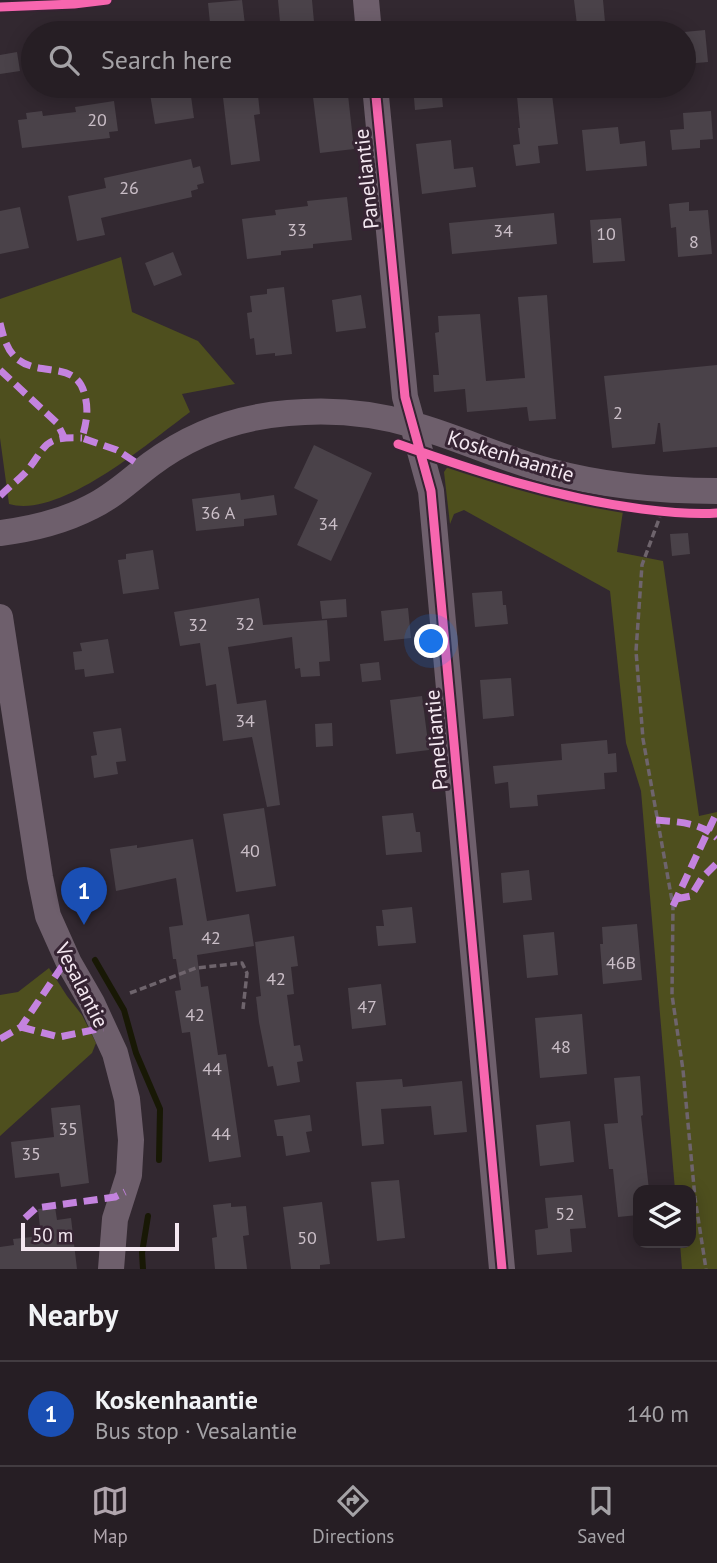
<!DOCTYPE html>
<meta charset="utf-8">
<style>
body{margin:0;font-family:"PT Sans",sans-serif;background:#322b31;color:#f1f3f6}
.controls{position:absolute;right:21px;bottom:21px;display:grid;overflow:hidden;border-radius:14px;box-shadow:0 4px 18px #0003}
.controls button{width:63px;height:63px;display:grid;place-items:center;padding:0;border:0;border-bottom:2px solid #423c41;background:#261e24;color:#f1f3f6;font:35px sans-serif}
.scale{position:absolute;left:21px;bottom:18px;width:158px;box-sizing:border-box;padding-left:7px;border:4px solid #f4e8f1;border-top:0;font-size:19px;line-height:24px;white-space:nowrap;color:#f4e8f1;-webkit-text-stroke:5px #362433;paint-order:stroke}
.you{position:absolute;left:432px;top:642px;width:24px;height:24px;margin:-18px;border:5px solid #fff;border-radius:50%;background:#1a73e8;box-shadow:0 0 0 10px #1a73e833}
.badge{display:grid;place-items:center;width:46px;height:46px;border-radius:50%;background:#b0a5ad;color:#fff;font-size:23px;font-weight:700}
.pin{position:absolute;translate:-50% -58px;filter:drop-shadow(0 2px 4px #0008)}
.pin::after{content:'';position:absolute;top:37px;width:24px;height:21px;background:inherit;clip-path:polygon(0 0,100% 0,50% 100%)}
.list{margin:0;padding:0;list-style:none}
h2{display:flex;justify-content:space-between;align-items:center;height:91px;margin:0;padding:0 28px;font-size:30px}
h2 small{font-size:23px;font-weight:400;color:#a4a2a6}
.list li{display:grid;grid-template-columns:46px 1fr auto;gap:21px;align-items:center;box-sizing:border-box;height:105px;padding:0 28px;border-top:2px solid #423c41}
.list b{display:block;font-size:26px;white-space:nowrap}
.list p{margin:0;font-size:23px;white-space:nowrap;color:#a4a2a6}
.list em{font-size:23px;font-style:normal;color:#a4a2a6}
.icon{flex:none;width:38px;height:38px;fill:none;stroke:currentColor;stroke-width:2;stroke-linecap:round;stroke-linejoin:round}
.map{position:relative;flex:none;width:717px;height:1269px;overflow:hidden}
.search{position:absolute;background:#261e24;box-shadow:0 4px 18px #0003;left:21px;right:21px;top:21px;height:77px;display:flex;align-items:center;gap:18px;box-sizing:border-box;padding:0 24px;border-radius:38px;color:#a4a2a6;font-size:26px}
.sheet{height:196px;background:#261e24}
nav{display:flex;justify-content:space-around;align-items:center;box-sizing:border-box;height:98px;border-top:2px solid #423c41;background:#261e24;font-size:19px;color:#a4a2a6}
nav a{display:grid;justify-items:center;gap:4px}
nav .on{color:#b0a5ad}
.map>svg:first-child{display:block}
</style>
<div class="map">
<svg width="717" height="1269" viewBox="0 0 717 1269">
<rect width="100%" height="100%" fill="#322830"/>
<path fill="#4e4f1e" d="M121 257 132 312 198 341 235 384 182 394 190 412C149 442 61 519 9 504L0 438V299Z
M449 465 525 490 623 511 617 552 663 561 699 816 717 812V1269H682L680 1243H691V1190H675L641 791 626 743 610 591 464 510 454 514 450 524 444 472Z
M49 968 67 996 82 1015 96 1043 92 1053 0 1136V995L18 992Z"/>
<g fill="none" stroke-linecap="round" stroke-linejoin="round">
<path stroke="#181805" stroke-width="6" d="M95 960 124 1010 136 1053 160 1109 159 1160
M143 1269 142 1253 148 1216"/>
</g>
<path fill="#4a4249" d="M242 0 246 33H211L208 3Z
M278 0H312L315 33H281Z
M574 0H603L606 33H578Z
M705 30 708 62 684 64V32Z
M17 52 20 71 0 74V55Z
M257 86 260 114 254 115 260 161 231 165 222 89Z
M347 86 354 149 320 153 312 89Z
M413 86H441L443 107 415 110Z
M516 86H551L558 144 538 146 540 163 516 166 513 145 520 144 518 128H520Z
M190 89 194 118 155 124 150 94Z
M114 101 118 131 109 132 110 138 22 148 18 120 27 119 26 113 42 111 43 116 76 112 75 107Z
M711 111 713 139 700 140V148L672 150 670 130 684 129 683 113Z
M618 127 620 144 645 141 647 166 586 171 582 130Z
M451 140 454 169 473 167 476 187 422 194 416 144Z
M191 159 193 168 200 166 204 183 197 185 198 189 191 191 192 197 101 218 105 235 77 241 68 196 106 188 104 178Z
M347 197 352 240 313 244V248L281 251V255L247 259 242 219 276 215 275 210 308 206 307 201Z
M689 202V211L708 210 712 254 678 257 676 227 671 228 669 204Z
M20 207 29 248 0 254V211Z
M554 213 557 244 452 254 449 223Z
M621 218 625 261 593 263 590 220Z
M173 252 182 275 154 286 145 263Z
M284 287 292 354 275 356V353L256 355 254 338 250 339 247 313 252 312 250 296 267 294V289Z
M361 295 366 328 336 332 332 300Z
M547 295 556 419 529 421 527 407 467 412 465 389 434 392 433 375H439L435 333 439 332 438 316 480 314 486 381 525 378 518 297Z
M717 365V447L663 452 660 423H658L655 444 612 448 604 376Z
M314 445 372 473 331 561 297 545 318 500 294 488Z
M240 493 241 500 274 495 277 515 244 519V526L196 531 192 499Z
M688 533 690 554 672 556 670 534Z
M153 550 159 589 123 594 118 560 126 559V554Z
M502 591 503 605H506L508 624 475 627 472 593Z
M259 598 263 625 327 620 330 661 319 662 320 676 301 677 300 668 295 669 292 637 228 647 237 704 266 700 280 805 267 807 252 737 223 741 216 684 206 686 200 643 180 646 174 612Z
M346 599 347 617 322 619 320 601Z
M408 608 411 638 384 641 381 611Z
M108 639 114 673 85 677 84 669 75 670 73 652 82 651 80 643Z
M379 662 381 680 362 682 360 664Z
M511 678 514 716 483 719 480 680Z
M422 696 429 750 396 754 390 700Z
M332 723 333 746 316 747 315 724Z
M121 728 126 761 116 762 118 774 94 778 91 756 97 755 93 732Z
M607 740 608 754 616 753 617 772 604 773 605 789 537 795 538 806 510 808 508 782 495 784 493 766 562 760 561 744Z
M264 808 276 886 236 892 223 814Z
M413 813 416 832H420L422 852 386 855 382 816Z
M193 839 207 921 249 914 254 946 197 955 201 987 208 986 218 1055 226 1054 241 1157 209 1162 190 1032 182 1033 175 991 181 990 176 959H173L169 927 183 925 176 878 116 891 110 849 137 845V848Z
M529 870 532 900 503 903 501 873Z
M412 907 416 943 378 946 376 926H384L382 910Z
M637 924 642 980 603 984 600 944H603L602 927Z
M554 932 558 975 527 978 523 935Z
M294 936 298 966 291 967 294 994 287 995 294 1046 300 1045 303 1061 297 1062 300 1082 277 1086 273 1066 268 1067 259 1022 256 997 261 996 255 942Z
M381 984 386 1025 352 1029 348 988Z
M582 1014 587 1074 540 1078 535 1018Z
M640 1076 643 1115 641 1116 649 1190H638V1215L618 1217 613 1169H609L604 1124 618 1123 614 1078Z
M402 1079 403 1087 462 1081 467 1132 434 1135 431 1106 381 1109 384 1144 362 1146 356 1082Z
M80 1105 89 1183 61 1187 59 1173 15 1178 11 1142 54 1137 51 1108Z
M310 1115 312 1131 306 1132 310 1152 286 1156 283 1136H277L274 1120Z
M570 1121 574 1162 540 1166 536 1125Z
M399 1180 405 1238 377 1241 371 1182Z
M582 1195 586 1228 570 1229 572 1252 537 1255 535 1230 548 1228 545 1198Z
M322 1202 330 1264 320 1265V1269H291L283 1207Z
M231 1203V1207L246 1206 249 1235 243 1236 247 1269H215L212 1238 217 1237 213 1205Z
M55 1207 57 1220 71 1218 77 1269H0V1247L14 1245 13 1239 41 1236 38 1209Z"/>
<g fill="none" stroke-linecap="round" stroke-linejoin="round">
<path stroke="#6e646c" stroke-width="3.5" stroke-dasharray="7 3.5" stroke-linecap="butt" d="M662 511 642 565 636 651 643 739 673 906 672 995 683 1070 695 1198 706 1269
M130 993 196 968 242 963 247 973 243 1009"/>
<path stroke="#6e5f6c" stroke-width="26" d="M366 0 369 33
M375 86 405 397 431 491 502 1269
M0 533C32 529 62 522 91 507 114 496 131 479 151 464 191 434 239 417 288 413 330 409 374 413 414 425 460 438 503 459 549 471 604 486 661 491 717 491
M0 617 40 877 48 916 69 963 92 1003 115 1053 127 1099 131 1140 129 1175 115 1219 111 1269"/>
<path stroke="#c483df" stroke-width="7" stroke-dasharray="14 7" stroke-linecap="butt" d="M0 323C3 335 6 348 15 357 38 379 77 358 85 396 89 411 86 424 82 438L117 450 135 462
M0 370 57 423 64 437
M0 496C8 488 17 481 25 473 47 448 40 436 82 438
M656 820C678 822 700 822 717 838
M676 899 691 896 702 878 717 863
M673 906 717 812
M21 1027 59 1037 103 1028
M0 1039 21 1027 67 959
M25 1218 36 1208 115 1197 125 1192"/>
<defs>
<path id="cycleway" d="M0 7 74 4 107 0
M375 86 405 397 431 491 502 1269
M398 444C478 472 557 498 642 509 666 512 692 515 717 513"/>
</defs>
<use href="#cycleway" stroke="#362433" stroke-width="13"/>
<use href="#cycleway" stroke="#f766af" stroke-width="9"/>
</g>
<g text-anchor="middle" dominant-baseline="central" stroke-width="6" stroke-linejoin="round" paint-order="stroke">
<g font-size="18" fill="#cabec7">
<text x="97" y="119">20</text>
<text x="129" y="187">26</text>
<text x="297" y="229">33</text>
<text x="503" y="230">34</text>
<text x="606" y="233">10</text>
<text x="694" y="241">8</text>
<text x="618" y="412">2</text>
<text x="218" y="512">36 A</text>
<text x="328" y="523">34</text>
<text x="245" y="623">32</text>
<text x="198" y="624">32</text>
<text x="245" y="720">34</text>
<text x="250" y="850">40</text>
<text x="211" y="937">42</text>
<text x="621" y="962">46B</text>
<text x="276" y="978">42</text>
<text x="367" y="1006">47</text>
<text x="195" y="1014">42</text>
<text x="561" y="1046">48</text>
<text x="212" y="1068">44</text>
<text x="68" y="1128">35</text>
<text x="221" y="1133">44</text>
<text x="31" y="1153">35</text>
<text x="565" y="1213">52</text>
<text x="307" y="1237">50</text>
</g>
<g font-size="21" fill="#f4e8f1" stroke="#362433">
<text transform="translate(366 179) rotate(-96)">Paneliantie</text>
<text transform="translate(511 456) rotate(17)">Koskenhaantie</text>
<text transform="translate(436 740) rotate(-95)">Paneliantie</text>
<text transform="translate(82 985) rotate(63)">Vesalantie</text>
</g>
</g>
</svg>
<div class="controls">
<button><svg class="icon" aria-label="layers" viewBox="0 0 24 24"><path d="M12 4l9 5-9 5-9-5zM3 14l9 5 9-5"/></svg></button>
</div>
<div class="scale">50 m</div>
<div class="you"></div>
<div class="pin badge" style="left:84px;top:925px;background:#1a4fb4">1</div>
<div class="search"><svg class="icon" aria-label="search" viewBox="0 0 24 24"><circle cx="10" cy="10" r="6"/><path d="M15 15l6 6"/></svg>Search here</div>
</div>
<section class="sheet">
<h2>Nearby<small></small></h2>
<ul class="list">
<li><span class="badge" style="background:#1a4fb4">1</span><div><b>Koskenhaantie</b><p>Bus stop · Vesalantie</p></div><em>140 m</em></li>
</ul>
</section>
<nav>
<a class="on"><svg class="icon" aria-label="map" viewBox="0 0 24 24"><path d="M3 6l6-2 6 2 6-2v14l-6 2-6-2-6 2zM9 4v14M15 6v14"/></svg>Map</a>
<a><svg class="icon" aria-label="directions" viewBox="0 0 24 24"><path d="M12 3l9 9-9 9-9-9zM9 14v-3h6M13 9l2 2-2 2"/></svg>Directions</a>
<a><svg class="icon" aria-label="saved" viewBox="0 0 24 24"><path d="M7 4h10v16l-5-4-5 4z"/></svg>Saved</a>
</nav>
